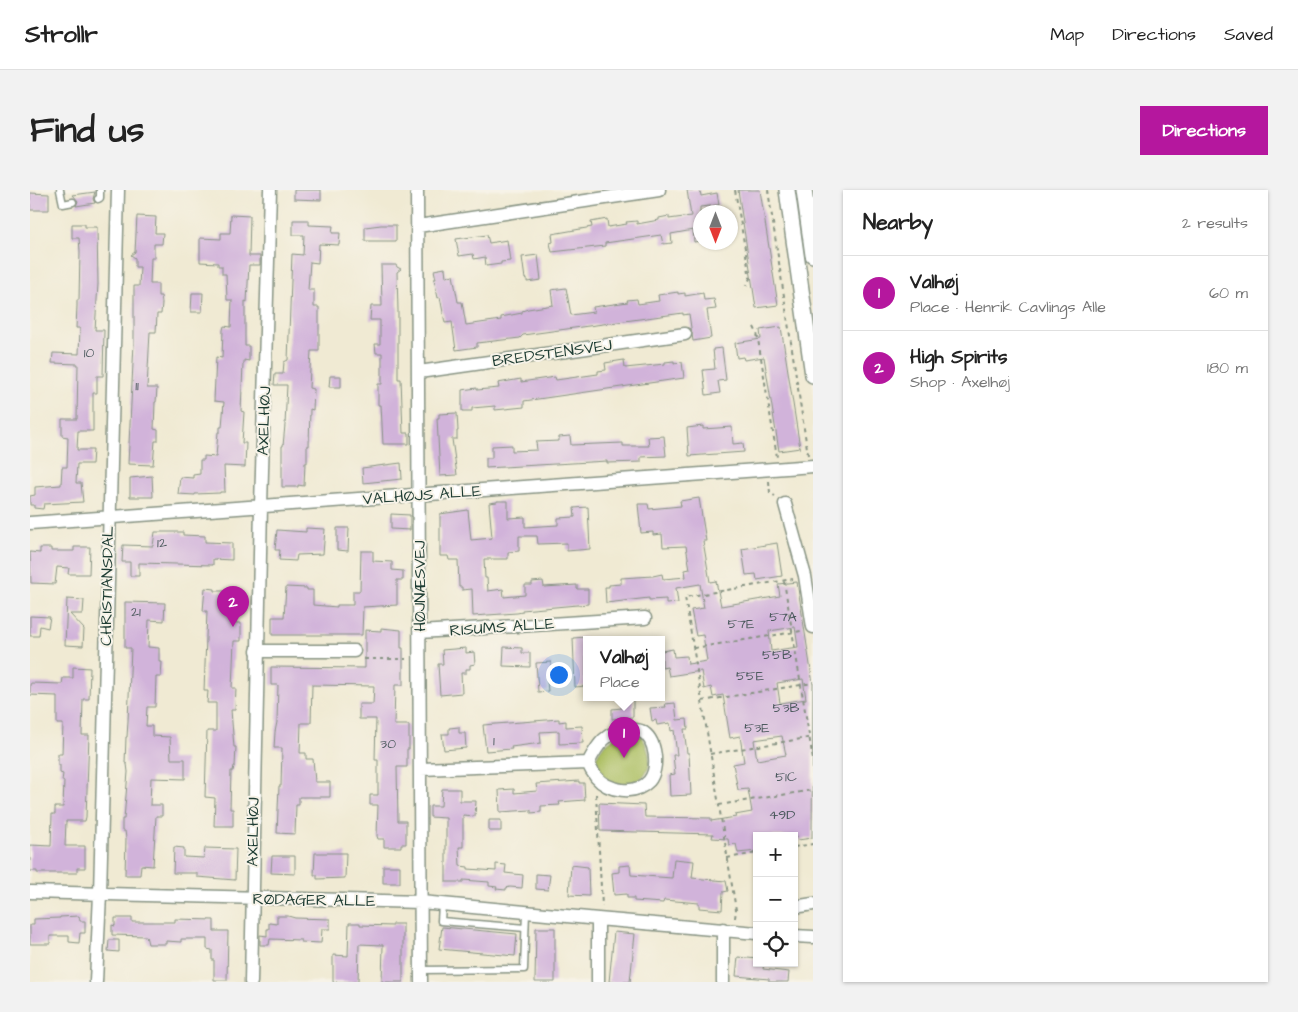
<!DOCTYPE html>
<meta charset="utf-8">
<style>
body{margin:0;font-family:"Architects Daughter",sans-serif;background:#f2f2f2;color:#222}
.controls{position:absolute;right:15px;bottom:15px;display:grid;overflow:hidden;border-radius:0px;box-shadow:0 1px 4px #0004}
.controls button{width:45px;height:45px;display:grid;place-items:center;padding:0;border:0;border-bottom:1px solid #e0e0e0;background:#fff;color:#222;font:25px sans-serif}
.compass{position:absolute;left:663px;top:15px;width:45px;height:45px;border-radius:50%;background:#fff;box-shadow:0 1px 4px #0004;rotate:180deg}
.you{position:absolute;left:528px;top:484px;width:18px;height:18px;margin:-12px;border:4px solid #fff;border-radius:50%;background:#1a73e8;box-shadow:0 0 0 8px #1a73e833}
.badge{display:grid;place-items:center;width:32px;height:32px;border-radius:50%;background:#b5179e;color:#fff;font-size:16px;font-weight:700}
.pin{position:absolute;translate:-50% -41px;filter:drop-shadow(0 1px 2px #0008)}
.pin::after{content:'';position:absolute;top:26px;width:18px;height:15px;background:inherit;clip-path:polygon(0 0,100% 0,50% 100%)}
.popup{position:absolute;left:553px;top:446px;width:82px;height:65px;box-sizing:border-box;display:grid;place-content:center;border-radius:0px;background:#fff;filter:drop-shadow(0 1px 4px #0005);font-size:16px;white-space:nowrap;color:#767676}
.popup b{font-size:19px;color:#222}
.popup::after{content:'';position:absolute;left:50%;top:100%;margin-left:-10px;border:10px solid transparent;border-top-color:#fff}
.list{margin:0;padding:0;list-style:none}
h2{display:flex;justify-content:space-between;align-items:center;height:65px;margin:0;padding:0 20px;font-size:21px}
h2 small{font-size:16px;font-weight:400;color:#767676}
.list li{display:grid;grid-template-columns:32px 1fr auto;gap:15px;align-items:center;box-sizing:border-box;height:75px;padding:0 20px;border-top:1px solid #e0e0e0}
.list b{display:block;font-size:19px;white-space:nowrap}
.list p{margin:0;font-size:16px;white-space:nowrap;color:#767676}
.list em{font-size:16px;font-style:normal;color:#767676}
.icon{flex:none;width:28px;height:28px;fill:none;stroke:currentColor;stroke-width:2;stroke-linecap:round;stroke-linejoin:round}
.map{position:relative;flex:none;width:783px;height:792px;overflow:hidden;border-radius:0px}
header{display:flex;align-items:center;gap:30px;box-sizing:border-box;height:70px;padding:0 25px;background:#fff;border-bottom:1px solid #e0e0e0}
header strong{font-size:24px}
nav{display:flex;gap:28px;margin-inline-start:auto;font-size:18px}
.intro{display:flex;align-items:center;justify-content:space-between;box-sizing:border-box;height:120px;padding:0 30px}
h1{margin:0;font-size:35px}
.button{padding:12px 22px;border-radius:0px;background:#b5179e;color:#fff;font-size:18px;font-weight:700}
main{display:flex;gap:30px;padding:0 30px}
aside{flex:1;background:#fff;border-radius:0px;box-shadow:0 1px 4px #0004}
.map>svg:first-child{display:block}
</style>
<header>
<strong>Strollr</strong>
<nav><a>Map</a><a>Directions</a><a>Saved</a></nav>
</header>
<div class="intro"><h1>Find us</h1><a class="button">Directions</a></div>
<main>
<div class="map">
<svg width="783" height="792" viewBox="0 0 783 792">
<rect width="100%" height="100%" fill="#f7f3e8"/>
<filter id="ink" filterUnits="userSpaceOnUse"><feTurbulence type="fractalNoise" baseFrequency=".02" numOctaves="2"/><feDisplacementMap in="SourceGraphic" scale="10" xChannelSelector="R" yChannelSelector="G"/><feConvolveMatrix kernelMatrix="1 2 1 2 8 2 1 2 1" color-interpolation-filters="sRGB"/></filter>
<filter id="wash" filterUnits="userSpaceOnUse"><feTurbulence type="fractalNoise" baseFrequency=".0096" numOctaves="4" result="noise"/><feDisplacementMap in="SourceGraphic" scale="20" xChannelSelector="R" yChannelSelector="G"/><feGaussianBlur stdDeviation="1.12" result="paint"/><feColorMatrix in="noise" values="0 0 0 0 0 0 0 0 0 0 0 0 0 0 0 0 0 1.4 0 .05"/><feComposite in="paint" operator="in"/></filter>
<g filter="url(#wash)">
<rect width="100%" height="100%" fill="#f0ead3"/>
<path fill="#adc064" stroke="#667e4c" d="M590 543 612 546C622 567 624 577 607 594 581 596 580 595 563 575L571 558Z"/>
<g id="blocks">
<path fill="#d1b3da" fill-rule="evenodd" d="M264 0H291V10L264 9Z
M657 0H670L671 6 687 3 689 15 670 17V51L664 52 663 40 641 44 642 53 633 54 631 45 575 53V56L522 62 520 53 523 52 522 44 562 37 561 32 577 29 578 37 597 34 596 32 607 31V34L629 30V28L639 26V29L661 26Z
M708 0H730L748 115 726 118Z
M65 2 63 9 65 13 46 16 48 11 43 5Z
M0 3 19 4V20H0Z
M201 25 220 26 219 66H230V75H219L217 112 215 111V156H219V171L214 170V174H213L211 221 214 222 212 253H216L215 277 194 276 195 302H190V303L165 304V305L148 304 150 287 163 288V285L170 284V270H174V266L186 267 188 242H190V237H192L194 212 184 211 186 167 192 168 193 140 194 136 201 137 202 110H197L196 84H192V76H188V73L170 72V48L191 49V43H200Z
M107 26 126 27 125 43H133L132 54H124V68H121L120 94H128V106H131L132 113 131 124H127L126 142H120L117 198H127L126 212H125L124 239 128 240V251H125L123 275 98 274 104 153V96H109L110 77H105V68L101 65 105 62Z
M263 30H279V35L303 36 302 43H310L309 55 289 54 288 73 280 72 278 100H284V117H289V161H281L279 198 284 199 283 220 280 219 279 256H277V273H275L274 296 268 295V297H252V256H253L255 235 257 195H244L245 184H253L254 172 258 170 262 64 273 65 274 45H263Z
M42 34H55V37H67L68 94 65 140H74L73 186H67V203H63V241H48L47 260H63L62 274H47L46 293H51L53 312 14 314 13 319 4 318V315H0V306L5 305V297L31 295 32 277H37L38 247 32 246V229H47L48 174 22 173 23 163 49 164 50 138H46L47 116V110H49L50 61 49 48H42Z
M351 35H366V51H335V37Z
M457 45 459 53 477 50 480 71 471 72V74L456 76 455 67 444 69 443 64 429 66 426 49Z
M508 65 511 90 497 92V88L495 89 492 67Z
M351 75H366L367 77 371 79 367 82 368 121V189H371L373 243H379V254H353L351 215H348V194H352V163H346L345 154H350V130H340L341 116H352Z
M415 78 416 87 423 85 428 112H432L436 135 471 130V127L492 123V121L498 119 523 115 521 100 536 98 541 125 564 122 563 117 598 112 597 110 607 109 608 114 629 111 628 105 648 102V104L655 103V106L673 103 674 110 684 109 686 119 677 120 681 148 663 151 659 124 653 125V123L493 145 490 148 447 153V157L426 160 422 132 415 133 410 107 408 108 404 89H406L404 80Z
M162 103H173L172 122H161Z
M751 137 770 258 749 261 734 167 714 170 713 167 707 168 705 153 731 149 730 140Z
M692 158 696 190 688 191 690 203 676 205 673 180 685 179 683 159Z
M594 170 595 178 635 174V172L644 171V173L652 172 654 188 494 211V217L465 220V216L442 218V221H432V200L447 198V200L469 198 468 193 491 189V192L525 187 526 190 568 184V181L576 180 575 173Z
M300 186H311V197H299Z
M427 223 428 241H427V249H422L427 285 410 286 407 228H409V224Z
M673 236V239L702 237 703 254 713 253 714 262 659 266 657 238Z
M540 246 541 255 593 253V256H619L618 247 634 246 636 266 611 267V272L577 273V271L456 278V268H462V256L482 255V261L507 260 506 252 529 251V247Z
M371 273 372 289 333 293 332 278Z
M122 286 123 307H100V288Z
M669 308 676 351H673L680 392 686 391 691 416 750 406 748 394 767 392 783 494 782 648 768 650 767 646H727V661L708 663 706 654 699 655 698 649 682 648 683 644 570 641 569 613 614 615 615 627 681 628V631L706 627 705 625 722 622 718 599 708 600 703 574 714 572 710 546 700 548 693 505 683 507 681 497 674 499 671 481 639 486 637 477 632 478V461L643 459 644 467 657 466 658 474 677 471 673 445 666 446 661 420 674 418 670 394 646 398 648 413 636 414V409L619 410V408L576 413 575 397H579V395L591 394V388L623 386 632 384 633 389 656 387 655 380 660 379 656 356 633 357 632 344 623 345V342L611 343 608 314H618L619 319 651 316 650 311ZM765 437 768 457 741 461 739 441ZM773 489 776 509 750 513 747 493ZM752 546 756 565 727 570 724 550Z
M467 311H478V328L495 327V337L528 335V328L545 327 544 318 558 317 560 359 537 361V353L508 354 507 346H489V361L478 362V369H454L455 388H457L458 401 473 399 474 407 495 405V395H502V392L513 391 514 397 547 395V399H558V414L492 420V422L487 423 443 426 442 399 432 400V397H429L428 370H419L418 366H410V324L438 320 441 350 462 348 459 313 467 312Z
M361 324 380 325V340L361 339Z
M276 338 295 339 293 364 267 365 266 371 249 370 250 360H245L247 340 276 342Z
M307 338H319L318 361 307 360Z
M125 342H153V345L175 346V352L202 353V370L183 369V375L109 373V386H100V372H92L93 355 123 356Z
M747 353 752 386 727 390 726 384 716 385 712 359Z
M44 357H60L59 384H38L39 378 27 377 25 394 1 393 0 362 10 363V358H21V361H44Z
M331 361H343V371L362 372V380L373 381V390H367V415L333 417 332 445H242V427H254L256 397 277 398V400H283V415L307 417V415H323V401H330Z
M175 398 185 399V401H201L202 433H211V451H204L202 498H206L205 520H201L204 557H206L205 576H204L203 581H201L200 619H203V636H184L185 608 175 607 177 541H186V513H177L178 501H174L177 421H173Z
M37 409 54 410 53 424H40L54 439 53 456 35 455Z
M95 412 135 413 134 431 119 430 118 457 129 458V472H132L131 487H126L125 517H117L116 536H122V546L140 547 141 569H155V589L121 588 120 615H132V626H126L123 676 111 675 110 685H95L96 648 95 641H92V629H94L98 582 97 574 95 573 96 547H97L98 531 101 458H95Z
M0 426 20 427 18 438 10 436 9 446H0Z
M351 438 371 440V458H373V495H365L364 535H379V559H377V577H367L368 631H376V654H371V657H354V649H348L347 646 348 615H340V605H348V570H345L346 529H329V514H343L344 496 282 495 281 533H271L270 563H276V569H283L285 592H300V607H269V615H266L265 644 247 643 249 596H251L252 558H244L245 542 247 532 248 495H241V477L335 478V440L351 441Z
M556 447V496L545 497 543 448Z
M474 457 492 458V463H500V477L473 476Z
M436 458V463L444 462 445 474 440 475V479H436V483H431L432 503 410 505 408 474H413L412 460Z
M521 472V480H525V491H517L518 501 508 502 506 473Z
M43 477 60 478 59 509H53L52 545H59L56 627 55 631H36L35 656H55V678H47V683H7V681H0V655L21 656 22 624H25V617H33L34 591H32L33 584 30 583V575H28V564H32L33 534H27V506L0 505V495L1 493 32 494 33 488H43Z
M603 507V527L582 529V519L592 518 591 508Z
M645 513 647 530 657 529 658 539H654L657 563H659L661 605 640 606 639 585 645 584 643 565H647L644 540 641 541 640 533 627 535 626 530 622 531 620 518 636 517 635 514Z
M529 529V532L536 531V537L552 536 553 553 529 554V541L510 542 511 553 481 557 482 559 456 561 453 535Z
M429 537V543H435L436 558 414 560 412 544H419V538Z
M549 591V593H554L555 610 529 612 530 615 511 616V622L501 623V620L470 622 469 600 484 599V603L507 601 506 594Z
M412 599H430V611H446L445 626 433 625V657H429L430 676 438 677V679L466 681V674L476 675 475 683 493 685 492 698 480 697 476 698V700L466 699 467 697 459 696V692L433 690V692H416V628L400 627V616H411Z
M459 630H471V641H459Z
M144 657 154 658V667L174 668 175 658 206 659 205 690 167 687V683H143Z
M285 663H316L315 688 287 689V685H284Z
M242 666H265V684L241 683Z
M644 669 664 671 662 688 696 691 698 701 693 702 692 720 669 718V713L634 710 633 713 604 711V708H597V704L584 705 582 683 589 682V676L600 675 601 685 642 688Z
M541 675 558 677 559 706 539 705Z
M353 676H370V693H353Z
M506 684 520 685 518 700 506 699Z
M49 726 50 731H55V743H50L49 753 39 752V746H20V754H0V735H4V729L30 728V727Z
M247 726H258L265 728 300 729V739H292L291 753 271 752V750L240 749 239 755H230V745L237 746V739H239V733L247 734Z
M85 728H102V732H145V729L184 730V741H198L197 790H184V770H182V760L177 759V749H151V752L136 751V754H118L116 746 82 745V735L85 736Z
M319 733H330V735L363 736V734H373V792H352L353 755 329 754 328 792H303V765L318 766Z
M412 737 487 744 485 766 409 759Z
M506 738H525V792H505Z
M584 742 605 744 600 792H579Z
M79 750H89V762L78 761Z
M708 767 727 769V773H734L733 779 759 782 758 792H739V789L706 786Z"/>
</g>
</g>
<g filter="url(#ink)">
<use href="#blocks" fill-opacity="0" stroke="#889484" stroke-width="1"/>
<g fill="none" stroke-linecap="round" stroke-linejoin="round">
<defs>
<path id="service" d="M30 0 33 14 43 12
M68 9 70 8V0
M412 714 411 731 495 738
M391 780 494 779 496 722"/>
<path id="minor" d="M387 0 391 792
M388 36 629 0
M389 182 655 144
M755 314 775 386 783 437
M0 333 783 276
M390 442 615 428
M227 461H324
M600 539C603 540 608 540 611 541 627 549 629 579 619 591 605 606 578 601 566 587 563 583 560 578 558 573 568 554 576 541 600 539Z
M391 579 558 573
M0 702 391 712 568 729 727 743
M764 717 783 714
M568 729V792
M693 739V792
M764 746 783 747
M66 792 70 704 88 0
M221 792 231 316 240 0"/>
<path id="tertiary" d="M757 0 783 185
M774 0 783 65"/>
</defs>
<use href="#service" stroke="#889484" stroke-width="9"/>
<use href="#minor" stroke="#889484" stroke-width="15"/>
<use href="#tertiary" stroke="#889484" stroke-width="18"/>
<path stroke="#889484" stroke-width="2" stroke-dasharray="4 4" stroke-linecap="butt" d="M705 0 720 88 717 95
M738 0 778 265
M724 137 727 143 747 267
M739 291 740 303 745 306
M754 391 783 570
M664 458 771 441
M334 469H376
M672 511 783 493
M680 564 783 547
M566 604 572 716
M689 615 783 600
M764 657 783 654
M697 668 727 663
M705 728 706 720 655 407 763 389"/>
<use href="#service" stroke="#fff" stroke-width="6"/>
<use href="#minor" stroke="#fff" stroke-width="12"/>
<use href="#tertiary" stroke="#fff" stroke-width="15"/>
</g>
</g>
<g text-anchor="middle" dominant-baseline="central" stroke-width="4" stroke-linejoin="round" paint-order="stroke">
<g font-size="14" fill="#4c5a5e">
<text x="59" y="163">10</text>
<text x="107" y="196">11</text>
<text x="132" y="353">12</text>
<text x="106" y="422">21</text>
<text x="753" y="427">57A</text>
<text x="711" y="434">57E</text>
<text x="747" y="465">55B</text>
<text x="720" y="486">55E</text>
<text x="756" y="518">53B</text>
<text x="727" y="538">53E</text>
<text x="464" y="551">1</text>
<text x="358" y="554">30</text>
<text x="756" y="587">51C</text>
<text x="752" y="625">49D</text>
</g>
<g font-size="16" fill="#1f3d34" stroke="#f7f3e8">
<text transform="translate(522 163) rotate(-8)">BREDSTENSVEJ</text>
<text transform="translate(234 231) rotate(-88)">AXELHØJ</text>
<text transform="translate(392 305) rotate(-4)">VALHØJS ALLE</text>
<text transform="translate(77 396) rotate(-89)">CHRISTIANSDAL</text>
<text transform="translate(390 396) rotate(-90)">HØJNÆSVEJ</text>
<text transform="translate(472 437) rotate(-4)">RISUMS ALLE</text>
<text transform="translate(223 642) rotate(-89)">AXELHØJ</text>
<text transform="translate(284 710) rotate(1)">RØDAGER ALLE</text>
</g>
</g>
</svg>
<div class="controls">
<button>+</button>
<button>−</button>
<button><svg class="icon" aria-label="locate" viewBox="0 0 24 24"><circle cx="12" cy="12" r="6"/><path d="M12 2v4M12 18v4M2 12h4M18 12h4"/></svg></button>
</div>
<svg class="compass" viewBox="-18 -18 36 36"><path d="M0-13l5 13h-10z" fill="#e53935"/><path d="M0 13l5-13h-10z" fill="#767676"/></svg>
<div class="you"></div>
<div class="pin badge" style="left:594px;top:568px">1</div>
<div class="popup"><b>Valhøj</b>Place</div>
<div class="pin badge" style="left:203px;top:437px">2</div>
</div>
<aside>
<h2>Nearby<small>2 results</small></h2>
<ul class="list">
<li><span class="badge">1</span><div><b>Valhøj</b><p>Place · Henrik Cavlings Alle</p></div><em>60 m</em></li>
<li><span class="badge">2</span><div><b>High Spirits</b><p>Shop · Axelhøj</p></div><em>180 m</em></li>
</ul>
</aside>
</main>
